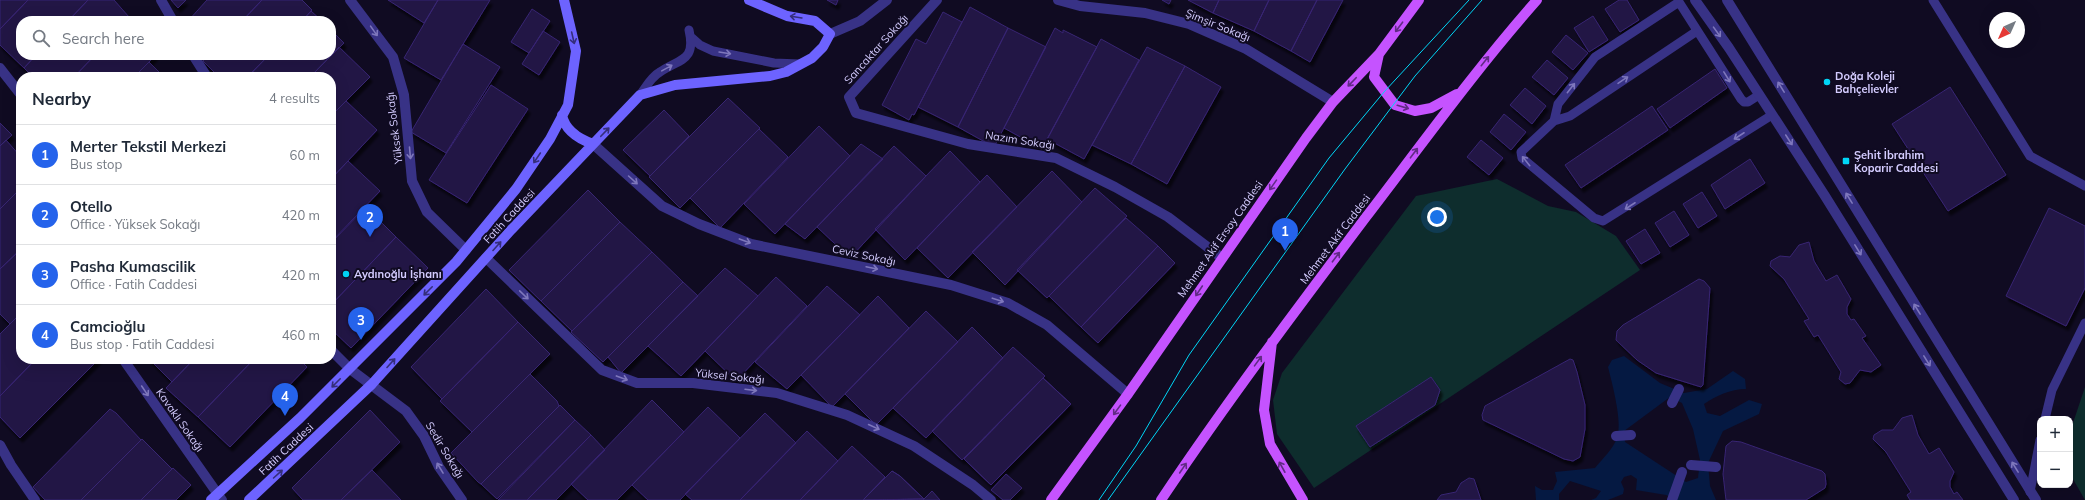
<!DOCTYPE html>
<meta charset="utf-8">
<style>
body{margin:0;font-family:Mulish,sans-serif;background:#f6f6f7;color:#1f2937}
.controls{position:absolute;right:12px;bottom:12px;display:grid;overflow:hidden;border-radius:8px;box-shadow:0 4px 16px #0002}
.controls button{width:36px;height:36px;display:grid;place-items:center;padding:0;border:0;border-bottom:1px solid #e0e1e3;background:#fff;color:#1f2937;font:20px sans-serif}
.compass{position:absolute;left:1989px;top:12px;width:36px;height:36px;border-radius:50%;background:#fff;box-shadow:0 4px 16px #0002;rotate:225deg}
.you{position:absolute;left:1437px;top:217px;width:14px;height:14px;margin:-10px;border:3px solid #fff;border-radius:50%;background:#1a73e8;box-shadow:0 0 0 6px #1a73e833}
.badge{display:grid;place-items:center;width:26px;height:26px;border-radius:50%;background:#2563eb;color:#fff;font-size:13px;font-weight:700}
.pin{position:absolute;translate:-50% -33px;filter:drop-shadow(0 1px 2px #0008)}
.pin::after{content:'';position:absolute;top:21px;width:14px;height:12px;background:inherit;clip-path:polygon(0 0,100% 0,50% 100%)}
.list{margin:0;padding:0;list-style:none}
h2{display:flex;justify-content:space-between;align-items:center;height:52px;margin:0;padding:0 16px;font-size:17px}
h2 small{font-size:13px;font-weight:400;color:#747a83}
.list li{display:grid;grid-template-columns:26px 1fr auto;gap:12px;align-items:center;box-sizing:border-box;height:60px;padding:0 16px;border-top:1px solid #e0e1e3}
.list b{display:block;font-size:15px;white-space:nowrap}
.list p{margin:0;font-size:13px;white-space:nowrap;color:#747a83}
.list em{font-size:13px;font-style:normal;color:#747a83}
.icon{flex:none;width:22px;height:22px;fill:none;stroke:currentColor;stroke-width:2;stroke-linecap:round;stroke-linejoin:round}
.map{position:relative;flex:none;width:2085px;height:500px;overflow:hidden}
.search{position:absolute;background:#fff;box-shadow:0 4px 16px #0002;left:16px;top:16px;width:320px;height:44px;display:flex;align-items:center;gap:10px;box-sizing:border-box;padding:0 14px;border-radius:16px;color:#747a83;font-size:15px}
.panel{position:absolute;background:#fff;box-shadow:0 4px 16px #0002;left:16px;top:72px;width:320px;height:292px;border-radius:16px}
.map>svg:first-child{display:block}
</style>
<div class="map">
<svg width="2085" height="500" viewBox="0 0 2085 500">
<defs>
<filter id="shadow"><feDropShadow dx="2.5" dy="4.5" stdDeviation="1" flood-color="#0009"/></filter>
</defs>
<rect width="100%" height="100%" fill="#100b22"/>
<path fill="#0e2d2d" d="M1497 179 1548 206 1576 212 1616 236 1640 270 1314 488 1277 434 1273 400 1282 373 1416 196Z
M2085 387V500L2073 479 2071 429Z"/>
<path fill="#051942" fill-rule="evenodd" d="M1624 356 1660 383 1684 393 1707 389 1733 371 1745 379 1746 389C1730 389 1716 396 1704 404L1707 413 1720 416 1749 400 1762 404 1759 414 1723 431 1708 463 1710 486 1716 500H1677L1666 495 1636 490 1637 479 1631 475 1624 477 1621 482 1624 489 1623 494 1608 500H1591L1596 498 1601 491 1570 481 1559 494V500H1536L1535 486 1542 490H1553L1557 481 1555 472 1595 468C1603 458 1613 449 1617 438 1623 423 1612 383 1608 367L1612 360ZM1670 397 1682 403 1693 429 1700 460 1698 478 1686 482 1625 442 1624 431Z"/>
<path fill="#211645" stroke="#382573" filter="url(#shadow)" d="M0 0H28L0 29Z
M28 0H88L68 21H21V55H36L24 68 0 45V29Z
M88 0H114L129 17H132L128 21H68Z
M171 0H186L178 8Z
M207 0H262L242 21H188Z
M262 0H302L312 10 302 21H242Z
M388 0H438L424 23Z
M438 0H490L441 80 404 58Z
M827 0H838L836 5Z
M1162 0H1171L1169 4Z
M1188 0H1219L1213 13Z
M1219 0H1269L1254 31 1213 13Z
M1269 0H1317L1291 51 1254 31Z
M1317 0H1343L1310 62 1291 51Z
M1619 0H1627L1639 20 1620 32 1605 9Z
M970 7 1008 28 958 127 918 107Z
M532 9 550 21 529 53 511 42Z
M311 11 322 21H302Z
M943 12 962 22 914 115 912 114 909 120 882 105 916 39 926 44Z
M1593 16 1608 40 1589 52 1574 28Z
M132 17 137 21H128Z
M1008 28 1046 47 994 147 958 127Z
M1055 28 1063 33V30L1097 47 1042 149 1004 128Z
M331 30 344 43 310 77H248L269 55H331Z
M543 31 560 42 539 75 522 64Z
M1566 35 1588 53 1573 70 1552 52Z
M1101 39 1139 60 1084 159 1047 139Z
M463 44 500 67 446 153 411 132Z
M339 47 370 77 331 116V77H310Z
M1147 47 1185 66 1131 164 1092 145Z
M36 55H95L74 77H33L24 68Z
M95 55H156L134 77H74Z
M209 55H269L247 77H219L203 61Z
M1547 60 1568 78 1554 95 1532 77Z
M149 62 164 77H134Z
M1185 66 1221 87 1167 184 1131 164Z
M1715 69 1727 88 1670 128 1657 109Z
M491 85 528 109 467 203 429 180Z
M1950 87 2006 175 1948 211 1892 124Z
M1525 88 1546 106 1532 124 1510 105Z
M728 98 760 128 680 208 649 177Z
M346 101 377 130 331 179V116Z
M1652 106 1668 130 1581 188 1565 165Z
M664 110 689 136 650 176 623 150Z
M1504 114 1526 132 1511 150 1490 132Z
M0 123 12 135 0 146Z
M819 126 850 156 775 234 744 204Z
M759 129 788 157 720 228 690 198Z
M6 140 21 157V188L0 209V146Z
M1481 140 1503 158 1489 175 1467 157Z
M861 144 883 159 805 239 785 224Z
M894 146 926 176 850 258 817 227Z
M950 151 980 182 905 260 875 229Z
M1750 159 1765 183 1725 209 1711 185Z
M348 161 380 191 331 242V179Z
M1052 171 1082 202 1005 285 972 252Z
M987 175 1017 207 948 278 917 248Z
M21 188V249L0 269V209Z
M1095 188 1127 216 1047 298 1017 270Z
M588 190 620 222 541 301 509 270Z
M1702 192 1717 216 1698 228 1683 204Z
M366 207 396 237 331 305V243Z
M2049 208 2085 226V288L2066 326 2006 296Z
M1674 211 1689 235 1670 247 1655 223Z
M1126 218 1158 246 1081 327 1049 296Z
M620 222 652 252 572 331 541 301Z
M1645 229 1660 253 1641 264 1626 241Z
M396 237 428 268 351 348 331 329V305Z
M1809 242 1814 261 1826 281 1837 275 1851 299 1847 307V314L1851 320 1854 319 1866 336 1862 338 1881 365 1871 372 1860 370 1850 383 1845 384 1839 379 1841 372 1818 335 1814 337 1804 321 1809 319 1784 279 1770 266 1771 261 1780 256 1790 257 1799 245Z
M1158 246 1175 263 1098 343 1081 327Z
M21 249V313L10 324 0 314V269Z
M652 252 683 282 603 362 571 332Z
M725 268 758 296 681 376 648 346Z
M776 277 807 306 736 381 705 351Z
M1699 279 1704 281 1710 288 1703 385 1701 387 1656 373 1637 360 1616 340 1617 331 1623 325Z
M683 282 698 296 621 373 608 357Z
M827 286 860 315 787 389 755 362Z
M486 289 518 322 442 399 411 367Z
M878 296 909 328 832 407 801 375Z
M926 311 958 342 876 425 845 394Z
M21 313V359H36L0 396V334Z
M518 322 550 354 472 432 440 401Z
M972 327 1003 358 926 438 893 408Z
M1013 347 1045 376 962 460 932 431Z
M36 359H99L20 438 0 417V396Z
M149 359H194L172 382Z
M194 359H254L198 417 166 388Z
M254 359H299L307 367 230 447 198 417Z
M1570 359 1573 360 1577 372 1585 405V429L1580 457 1573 461 1564 459 1483 420 1482 415 1485 406Z
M530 374 557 401 559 406 481 484 478 482 451 453Z
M1431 377 1440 390 1435 405 1370 447 1356 426Z
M1043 378 1071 404 991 485 964 459Z
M1043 378 1071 404 991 485 964 459Z
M652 400 684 432 617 500H588L571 484Z
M560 405 575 420 497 499 481 484Z
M708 407 740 438 680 500H648L632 485Z
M110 409 116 413 141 440 81 500H45L33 487Z
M370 410 400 442 341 500H303L292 488Z
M765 413 796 443 740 500H692L685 494Z
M1912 415 1918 435 1929 454 1939 448 1954 472 1950 481V487L1954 494 1957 492 1963 500H1910L1907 495 1911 492 1886 452 1873 439 1874 435 1882 430H1893L1902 418Z
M575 420 591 435 527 500H498Z
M807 431 838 461 800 500H740Z
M591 435 605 450 556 500H527Z
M142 439 172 469 141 500H81Z
M1732 441 1741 442 1822 471 1825 474 1826 484 1825 488 1806 500H1726L1723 474 1726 446Z
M852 446 885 477 863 500H800Z
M173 468 191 485 176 500H141Z
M372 470 401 500H341Z
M892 471 900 476 924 499 863 500Z
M892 471 900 476 924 499 863 500Z
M1006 474 1022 488 1010 500H1003L991 490Z
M1469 478 1474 479 1481 500H1437L1441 495 1456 492 1461 483Z
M932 491 940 500H923Z"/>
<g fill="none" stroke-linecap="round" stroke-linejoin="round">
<path stroke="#383286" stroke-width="9" d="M1933 0 2030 156 2085 186
M1697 31 1570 116 1554 121 1521 152 1522 158 1594 218 1603 221 1772 115
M691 37 700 45 713 51 774 63 800 64
M640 95C646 87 651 77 660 72 681 58 696 61 689 30
M1554 121 1558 104 1595 57 1679 2 1741 99 1744 102H1748L1759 95
M2045 419 2052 390 2085 323
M2030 492 2040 440"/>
<path stroke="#383286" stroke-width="10" d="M1672 403 1679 389
M1616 436 1631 435
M1691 465 1716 467
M1672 500 1682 472"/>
<path stroke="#383286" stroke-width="10" d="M161 0 173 21
M350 0 393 57 404 95 412 181 427 212 466 250
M937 0 849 97 856 113 968 144 1056 158 1115 187 1168 217 1222 258
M1058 0 1080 6 1145 13 1189 24 1246 49 1333 102
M193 55 207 77
M0 68 21 95
M593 144 662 206 699 224 751 244 951 285 1008 303 1047 325 1128 394
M486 258 602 370 637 383H693L777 393 847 415 914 446 973 485 991 500
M331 350 350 369 406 411 424 436 439 467 462 500
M123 359 222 500
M0 445 11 465 35 500"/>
<path stroke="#383286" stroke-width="10" d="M1695 0 1729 48 1825 196 2014 500
M1727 0 2036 500
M830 34 860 21 887 0"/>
<path stroke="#6d63ff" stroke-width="10" d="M562 115C565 131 579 139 593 144
M211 500 300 418 456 262 516 189 550 139 568 105 576 51 564 0
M249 500 372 384 511 230 640 95 675 85 770 76 786 72 812 58 823 47 830 34 815 21 787 16 749 0"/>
<path stroke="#c553ff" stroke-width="10" d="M1379 54 1374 77 1395 105 1415 111 1431 108 1457 94
M1272 342 1264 410 1270 444 1303 500
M1051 500 1128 394 1306 138 1333 102 1379 54 1419 0
M1161 500C1226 403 1296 310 1366 217 1422 144 1476 69 1537 0"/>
<path stroke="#00d6f7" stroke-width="1" d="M1099 500 1136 446 1189 355 1329 158 1384 92 1469 0
M1108 500 1345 169 1415 76 1482 0"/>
</g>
<defs><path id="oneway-shaft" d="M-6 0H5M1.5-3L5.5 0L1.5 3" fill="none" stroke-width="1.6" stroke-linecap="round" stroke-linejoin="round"/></defs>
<g stroke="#352e7a">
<use href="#oneway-shaft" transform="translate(796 17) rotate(-171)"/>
<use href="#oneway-shaft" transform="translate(573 38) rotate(77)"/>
<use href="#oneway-shaft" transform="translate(605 132) rotate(-46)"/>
<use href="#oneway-shaft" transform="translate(537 158) rotate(124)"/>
<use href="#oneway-shaft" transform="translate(497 246) rotate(-48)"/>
<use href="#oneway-shaft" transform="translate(428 291) rotate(135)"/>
<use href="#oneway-shaft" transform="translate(391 363) rotate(-48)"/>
<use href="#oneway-shaft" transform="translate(336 383) rotate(135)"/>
<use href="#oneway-shaft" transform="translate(278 474) rotate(-42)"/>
</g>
<g stroke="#612b85">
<use href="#oneway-shaft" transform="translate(1399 27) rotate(127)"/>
<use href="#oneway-shaft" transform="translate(1485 61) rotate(-51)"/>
<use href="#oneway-shaft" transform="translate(1352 82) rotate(134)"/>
<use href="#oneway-shaft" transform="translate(1403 107) rotate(16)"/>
<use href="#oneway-shaft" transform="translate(1414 153) rotate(-53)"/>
<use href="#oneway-shaft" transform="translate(1273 185) rotate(125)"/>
<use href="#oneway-shaft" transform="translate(1336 257) rotate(-53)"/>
<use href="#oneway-shaft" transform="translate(1199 291) rotate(124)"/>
<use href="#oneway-shaft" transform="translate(1258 361) rotate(-54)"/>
<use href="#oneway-shaft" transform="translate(1117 410) rotate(126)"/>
<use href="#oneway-shaft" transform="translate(1282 467) rotate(-119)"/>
<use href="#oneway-shaft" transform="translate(1183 468) rotate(-56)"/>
</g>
<g stroke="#7e77bc">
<use href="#oneway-shaft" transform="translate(374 31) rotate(55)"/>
<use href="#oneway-shaft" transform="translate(1717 32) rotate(54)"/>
<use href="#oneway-shaft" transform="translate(725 53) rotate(9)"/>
<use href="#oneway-shaft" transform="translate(667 68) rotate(-29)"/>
<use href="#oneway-shaft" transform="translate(1727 77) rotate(58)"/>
<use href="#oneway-shaft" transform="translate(1623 80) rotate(-34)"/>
<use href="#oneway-shaft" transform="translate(1781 87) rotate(-122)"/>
<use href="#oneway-shaft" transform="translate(1571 88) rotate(-52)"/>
<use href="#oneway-shaft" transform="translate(1739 136) rotate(147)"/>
<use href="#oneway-shaft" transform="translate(1789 140) rotate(57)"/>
<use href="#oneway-shaft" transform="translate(410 153) rotate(85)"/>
<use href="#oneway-shaft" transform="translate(1526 161) rotate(-129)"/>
<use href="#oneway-shaft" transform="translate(633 180) rotate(42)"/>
<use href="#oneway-shaft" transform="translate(1849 198) rotate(-122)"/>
<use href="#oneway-shaft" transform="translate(1630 206) rotate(147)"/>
<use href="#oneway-shaft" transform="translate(745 241) rotate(20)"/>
<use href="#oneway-shaft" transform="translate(1858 250) rotate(58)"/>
<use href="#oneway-shaft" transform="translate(872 268) rotate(12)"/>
<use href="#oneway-shaft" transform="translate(524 295) rotate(44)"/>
<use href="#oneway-shaft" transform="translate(998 300) rotate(18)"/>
<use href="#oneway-shaft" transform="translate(1917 309) rotate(-122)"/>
<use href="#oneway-shaft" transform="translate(1927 361) rotate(58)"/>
<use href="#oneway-shaft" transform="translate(622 378) rotate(20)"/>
<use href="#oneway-shaft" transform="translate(751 390) rotate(7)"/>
<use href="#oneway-shaft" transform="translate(145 391) rotate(56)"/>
<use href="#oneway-shaft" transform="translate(874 427) rotate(25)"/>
<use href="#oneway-shaft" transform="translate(2015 467) rotate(-122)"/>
<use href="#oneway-shaft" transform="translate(440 468) rotate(-121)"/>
</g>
<g fill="#00d6f7" stroke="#100b22" stroke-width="1.5">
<circle cx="1827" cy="82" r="4"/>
<rect x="1842" y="157" width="8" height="8" rx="2"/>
<circle cx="346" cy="274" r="4"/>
</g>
<g text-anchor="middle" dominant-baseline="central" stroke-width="4" stroke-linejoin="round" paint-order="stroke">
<g font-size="11" fill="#d4ccff" stroke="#100b22">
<text transform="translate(1218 25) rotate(22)">Şimşir Sokağı</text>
<text transform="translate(876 49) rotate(-48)">Sancaktar Sokağı</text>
<text transform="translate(394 128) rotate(-97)">Yüksek Sokağı</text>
<text transform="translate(1020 140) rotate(9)">Nazım Sokağı</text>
<text transform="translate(509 216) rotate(-47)">Fatih Caddesi</text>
<text transform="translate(1220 239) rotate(-55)">Mehmet Akif Ersoy Caddesi</text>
<text transform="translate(1335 239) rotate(-53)">Mehmet Akif Caddesi</text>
<text transform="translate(864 255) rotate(12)">Ceviz Sokağı</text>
<text transform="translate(730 376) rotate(6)">Yüksel Sokağı</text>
<text transform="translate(180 420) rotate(55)">Kavaklı Sokağı</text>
<text transform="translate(286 449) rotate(-43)">Fatih Caddesi</text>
<text transform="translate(445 450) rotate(59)">Sedir Sokağı</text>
</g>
<g font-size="11" font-weight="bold" fill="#d4ccff" stroke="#100b22" text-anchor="start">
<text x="1835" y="76">Doğa Koleji<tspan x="1835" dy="13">Bahçelievler</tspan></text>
<text x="1854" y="155">Şehit İbrahim<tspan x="1854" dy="13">Koparir Caddesi</tspan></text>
<text x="354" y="274">Aydınoğlu İşhanı</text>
</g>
</g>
</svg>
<div class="controls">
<button>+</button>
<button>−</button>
</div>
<svg class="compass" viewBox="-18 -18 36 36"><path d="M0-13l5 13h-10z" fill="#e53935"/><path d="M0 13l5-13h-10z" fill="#747a83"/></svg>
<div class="you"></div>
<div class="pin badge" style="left:1285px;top:251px">1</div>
<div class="pin badge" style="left:370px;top:237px">2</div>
<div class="pin badge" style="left:361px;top:340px">3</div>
<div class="pin badge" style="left:285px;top:416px">4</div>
<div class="search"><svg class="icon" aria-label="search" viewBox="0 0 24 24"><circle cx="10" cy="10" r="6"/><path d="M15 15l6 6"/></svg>Search here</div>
<section class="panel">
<h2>Nearby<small>4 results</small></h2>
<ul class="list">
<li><span class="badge">1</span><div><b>Merter Tekstil Merkezi</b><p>Bus stop</p></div><em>60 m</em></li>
<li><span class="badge">2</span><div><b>Otello</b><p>Office · Yüksek Sokağı</p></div><em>420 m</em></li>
<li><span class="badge">3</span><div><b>Pasha Kumascilik</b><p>Office · Fatih Caddesi</p></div><em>420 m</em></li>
<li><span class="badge">4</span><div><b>Camcioğlu</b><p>Bus stop · Fatih Caddesi</p></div><em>460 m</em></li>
</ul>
</section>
</div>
